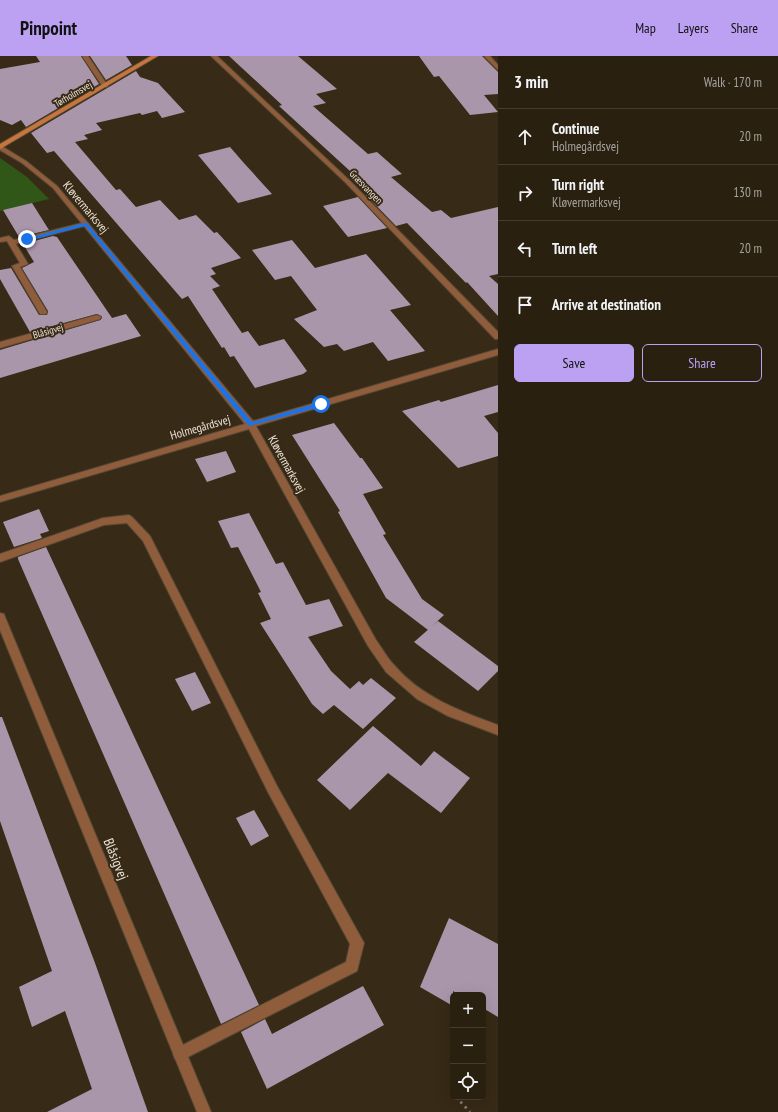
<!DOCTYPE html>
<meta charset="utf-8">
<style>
body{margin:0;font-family:"PT Sans Narrow",sans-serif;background:#312819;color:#f1f3f6}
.controls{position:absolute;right:12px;bottom:12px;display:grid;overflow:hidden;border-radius:6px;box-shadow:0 4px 16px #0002}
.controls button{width:36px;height:36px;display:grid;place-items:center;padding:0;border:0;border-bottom:1px solid #453e30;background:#292010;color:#f1f3f6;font:20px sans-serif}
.stop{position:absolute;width:12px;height:12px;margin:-9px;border:3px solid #1a73e8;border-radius:50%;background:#fff}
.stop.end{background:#1a73e8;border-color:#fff;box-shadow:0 1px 4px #0008}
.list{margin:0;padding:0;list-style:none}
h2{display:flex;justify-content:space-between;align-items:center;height:52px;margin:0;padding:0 16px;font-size:17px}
h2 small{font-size:13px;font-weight:400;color:#a5a39f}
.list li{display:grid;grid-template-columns:26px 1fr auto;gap:12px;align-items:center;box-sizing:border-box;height:56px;padding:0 16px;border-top:1px solid #453e30}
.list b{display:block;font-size:15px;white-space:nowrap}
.list p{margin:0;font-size:13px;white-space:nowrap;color:#a5a39f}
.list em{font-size:13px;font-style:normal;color:#a5a39f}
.actions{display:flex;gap:8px;padding:12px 16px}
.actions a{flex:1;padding:9px 0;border:1px solid #bca0f2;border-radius:6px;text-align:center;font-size:14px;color:#bca0f2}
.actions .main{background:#bca0f2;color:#111}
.icon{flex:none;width:22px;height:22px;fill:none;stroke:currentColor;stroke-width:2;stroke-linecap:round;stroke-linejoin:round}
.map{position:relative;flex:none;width:498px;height:1056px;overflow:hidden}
header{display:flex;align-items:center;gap:24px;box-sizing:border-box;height:56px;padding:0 20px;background:#bca0f2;color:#111}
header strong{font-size:19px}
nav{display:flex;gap:22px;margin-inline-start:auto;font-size:14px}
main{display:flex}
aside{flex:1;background:#292010}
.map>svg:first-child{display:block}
</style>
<header>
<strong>Pinpoint</strong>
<nav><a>Map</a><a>Layers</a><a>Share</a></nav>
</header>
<main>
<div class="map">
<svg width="498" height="1056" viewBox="0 0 498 1056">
<rect width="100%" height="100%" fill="#372a16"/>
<path fill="#305718" d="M0 102 27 121 49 143 0 155Z"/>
<path fill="#aa96ab" d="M36 0H81L99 28 26 71 21 64 12 69 0 64V13L40 6Z
M90 0H126L132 9 106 24Z
M229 0H298L337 33 316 38 326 47 313 50 368 98 377 96 402 118 391 121 432 156 441 154 451 162 498 151V218L489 220 498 228V260L467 226 466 227 407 167 396 170 366 139 374 137 279 50 282 49Z
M419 0H482L498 16V38L484 39 498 56 470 59 439 20 434 21Z
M136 15 140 21 158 27 185 56 162 62 157 55 142 59 140 57 96 67 102 74 84 79 88 83 75 86 116 134 120 133 136 151 160 144 179 164 196 159 214 177 217 176 241 202 211 212 216 218 210 220 220 230 212 233 242 277 248 275 259 290 284 283 307 315 303 318 255 332 234 300 230 301 224 291 222 292 188 240 182 243 54 95 47 97 31 77Z
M230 91 243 106 272 138 238 147 198 99Z
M358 141 387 172 348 181 323 150Z
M32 147 49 174 19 181 3 154Z
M53 180 57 181 112 262 126 258 141 280 0 322V294L100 264 102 262 97 258 30 276 0 223V214L11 212 39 259H47L48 255 22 212 34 206 23 188Z
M292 184 315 212 366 198 411 249 390 254 425 295 388 305 373 286 344 295 337 288 324 291 294 263 317 254 291 220 275 224 252 194Z
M498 329V356L484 360 498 377V400L458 412 402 355 439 344 441 346Z
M334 367 360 402H362L383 432 363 438 386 478 383 479 422 543 444 559 428 574 386 542 338 456 340 455 292 379Z
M226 395 236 416 207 426 195 403Z
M39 453 49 475 40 478 42 482 14 491 3 466Z
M249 457 276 508 283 506 306 549 329 543 343 570 308 581 331 615 350 633 359 625 363 629 371 622 396 642 363 673 334 649 323 658 312 648 260 567 271 563 258 537 261 536 238 491 231 492 218 465Z
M46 491 259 949 221 968 18 503V501Z
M438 565 498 610V615L478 635 414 586Z
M195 616 211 647 192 655 175 623Z
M0 661H2L95 907 148 1056H47L92 1033 65 955 32 971 19 931 52 915 0 765Z
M373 670 421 710 434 695 470 722 441 757 388 717 350 754 317 724Z
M254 754 269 780 251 790 236 762Z
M449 862 498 888V961L483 952V939H459L453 935V950L420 931Z
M363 930 384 969 267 1033 241 976 265 963 272 978Z"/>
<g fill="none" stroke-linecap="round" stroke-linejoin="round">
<defs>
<path id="lane" d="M86 166 89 168 88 169 16 188 28 208 20 211 47 256 46 258H40L12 210 20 207 7 185 0 186V182L9 180 14 184Z
M129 459 132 461 150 480 277 730 364 887 357 915 180 1005 175 1003 173 998 175 993 346 906 350 888 269 738 143 485 127 467 104 469 0 506V498L103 462Z"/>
<path id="street" d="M82 0H88L108 30 107 31H103Z
M211 0H217L349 124 498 276V283H495L345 126Z
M484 0H490L498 9V14Z
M0 89 26 105 57 130 253 365 498 293V299L256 370 376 584C382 592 387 602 394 609 421 641 460 655 498 669V679L448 660 417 643 386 616 368 590 249 373 0 446V440L245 368 53 132 22 107 0 94Z
M97 259 101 261 100 263 0 292V286Z
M0 557 4 558 5 561 211 1056H197L0 574Z"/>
<path id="secondary" d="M151 0H158L0 93V88Z"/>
</defs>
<use href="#lane" stroke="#544835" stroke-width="2"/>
<use href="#street" stroke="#544835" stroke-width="2"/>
<use href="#secondary" stroke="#544835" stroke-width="2"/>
<path stroke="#857b6a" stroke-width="3" stroke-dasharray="2.5 4" stroke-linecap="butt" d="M456 1041 470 1056"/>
<use href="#lane" fill="#8f5d3b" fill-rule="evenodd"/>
<use href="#street" fill="#8f5d3b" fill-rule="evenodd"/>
<use href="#secondary" fill="#c6763d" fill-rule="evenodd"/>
</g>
<path fill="#1a73e8" d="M84 167H87L252 366 321 346 323 350 249 370 85 170 27 185 24 183Z"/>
<g text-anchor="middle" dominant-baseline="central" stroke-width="4" stroke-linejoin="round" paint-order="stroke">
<g font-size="10" fill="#ede5d9" stroke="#372a16">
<text transform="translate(73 38) rotate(-30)">Tørholmsvej</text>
<text transform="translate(366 131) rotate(46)">Græsvangen</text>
<text transform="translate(48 275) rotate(-16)">Blåsigvej</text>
</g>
<g font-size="12" fill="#ede5d9" stroke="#372a16">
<text transform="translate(86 151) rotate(50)">Kløvermarksvej</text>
<text transform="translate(200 371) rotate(-16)">Holmegårdsvej</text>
<text transform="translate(287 408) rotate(61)">Kløvermarksvej</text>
</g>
<g font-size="14" fill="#ede5d9" stroke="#372a16">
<text transform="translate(116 803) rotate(68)">Blåsigvej</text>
</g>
</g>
</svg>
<div class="controls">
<button>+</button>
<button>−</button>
<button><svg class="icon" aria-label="locate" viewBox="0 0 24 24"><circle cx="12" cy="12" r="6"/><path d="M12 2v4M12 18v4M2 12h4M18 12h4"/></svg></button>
</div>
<div class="stop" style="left:321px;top:348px"></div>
<div class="stop end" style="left:27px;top:183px"></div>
</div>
<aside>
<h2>3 min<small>Walk · 170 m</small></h2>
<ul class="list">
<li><svg class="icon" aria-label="ahead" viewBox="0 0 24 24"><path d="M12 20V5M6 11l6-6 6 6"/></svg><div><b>Continue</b><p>Holmegårdsvej</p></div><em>20 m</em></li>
<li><svg class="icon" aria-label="right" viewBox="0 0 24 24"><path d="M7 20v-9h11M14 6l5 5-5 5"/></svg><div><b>Turn right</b><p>Kløvermarksvej</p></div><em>130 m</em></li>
<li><svg class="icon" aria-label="left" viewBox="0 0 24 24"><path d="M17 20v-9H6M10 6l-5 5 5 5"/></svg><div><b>Turn left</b></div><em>20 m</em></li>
<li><svg class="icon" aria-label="arrive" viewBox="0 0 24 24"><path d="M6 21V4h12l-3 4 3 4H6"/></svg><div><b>Arrive at destination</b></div></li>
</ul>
<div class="actions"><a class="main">Save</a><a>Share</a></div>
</aside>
</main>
